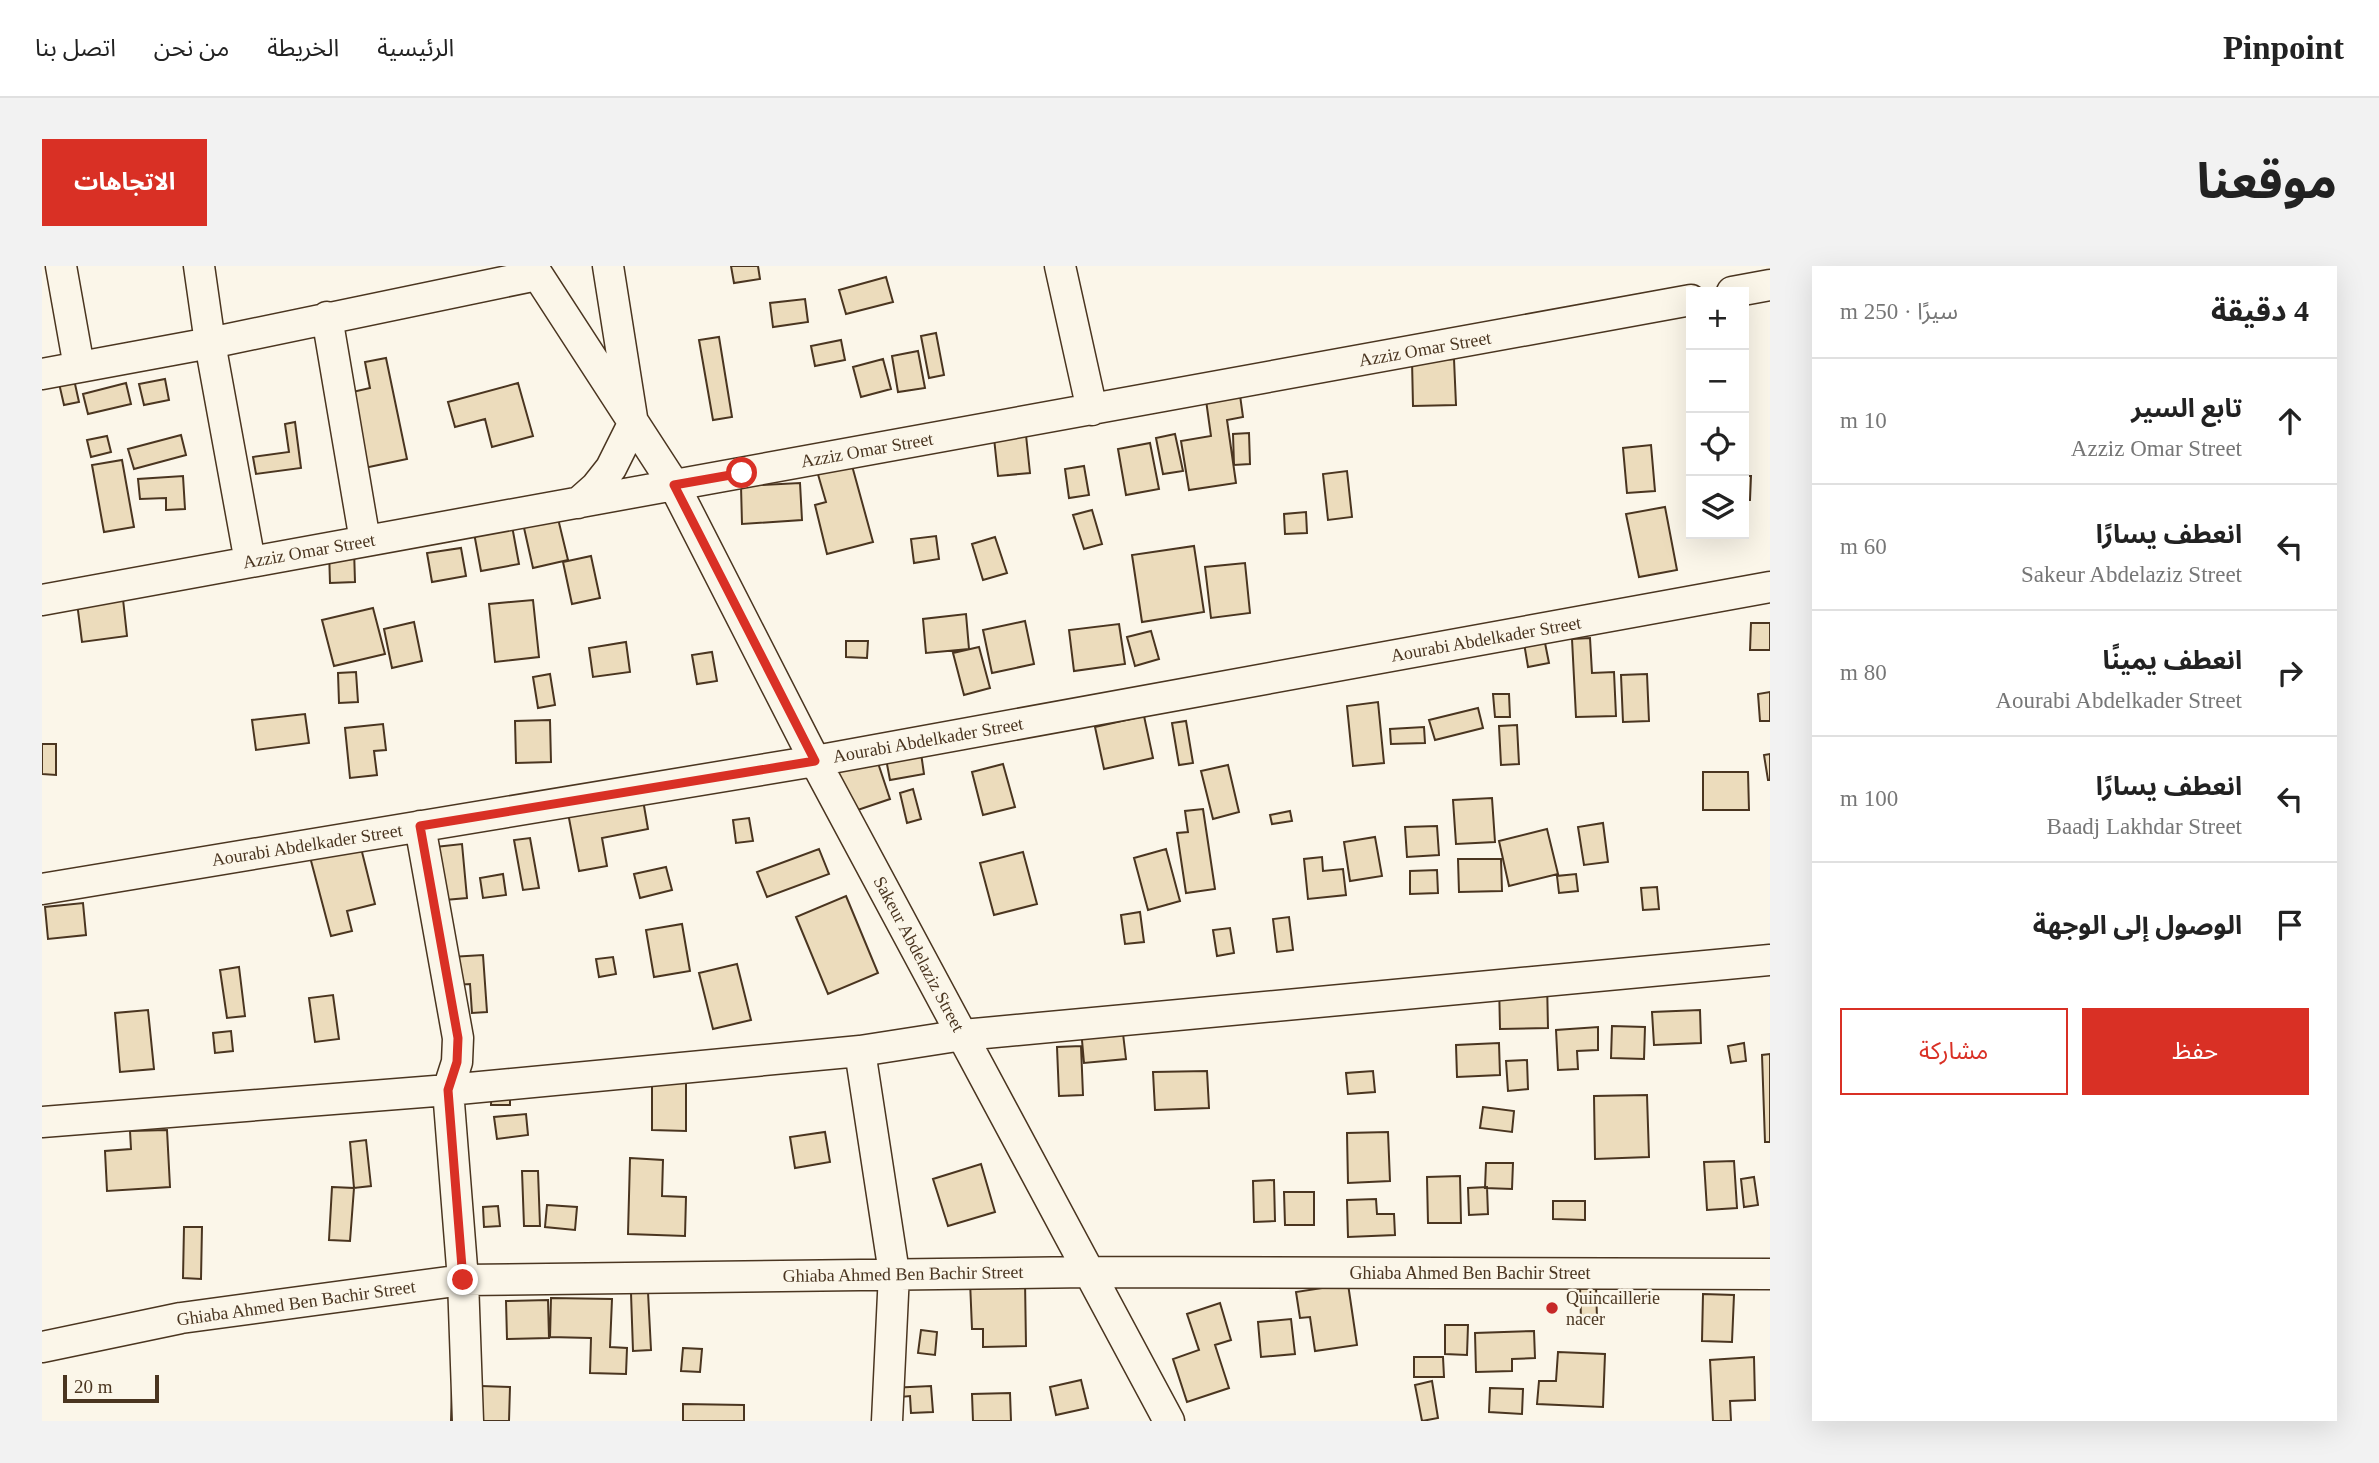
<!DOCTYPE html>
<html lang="ar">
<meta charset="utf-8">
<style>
body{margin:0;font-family:"Times New Roman","Noto Sans Arabic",serif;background:#f2f2f2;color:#222;direction:rtl}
.controls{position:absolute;right:21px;top:21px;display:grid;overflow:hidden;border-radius:0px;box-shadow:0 7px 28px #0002}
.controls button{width:63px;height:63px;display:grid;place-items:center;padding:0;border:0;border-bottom:2px solid #e0e0e0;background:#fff;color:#222;font:35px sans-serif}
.scale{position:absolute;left:21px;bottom:18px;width:96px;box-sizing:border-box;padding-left:7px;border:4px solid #4a3520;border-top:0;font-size:19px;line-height:24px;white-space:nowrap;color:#4a3520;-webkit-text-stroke:5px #fbf6e9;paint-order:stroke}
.stop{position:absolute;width:21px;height:21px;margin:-16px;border:5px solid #d93025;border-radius:50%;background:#fff}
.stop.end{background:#d93025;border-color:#fff;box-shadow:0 2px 7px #0008}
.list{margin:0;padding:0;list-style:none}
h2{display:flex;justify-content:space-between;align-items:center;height:91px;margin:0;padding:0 28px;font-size:30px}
h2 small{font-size:23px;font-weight:400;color:#767676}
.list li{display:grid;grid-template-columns:46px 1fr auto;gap:21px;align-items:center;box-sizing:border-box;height:126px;padding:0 28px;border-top:2px solid #e0e0e0}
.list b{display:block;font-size:26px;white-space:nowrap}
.list p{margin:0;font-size:23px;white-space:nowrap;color:#767676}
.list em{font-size:23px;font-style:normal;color:#767676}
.actions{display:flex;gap:14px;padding:21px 28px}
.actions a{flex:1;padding:16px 0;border:2px solid #d93025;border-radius:0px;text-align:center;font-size:24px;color:#d93025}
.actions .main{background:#d93025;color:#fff}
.icon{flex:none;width:38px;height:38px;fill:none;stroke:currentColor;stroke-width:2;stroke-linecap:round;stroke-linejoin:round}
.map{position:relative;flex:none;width:1728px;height:1155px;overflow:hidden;direction:ltr;border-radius:0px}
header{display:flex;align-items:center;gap:42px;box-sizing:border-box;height:98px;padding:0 35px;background:#fff;border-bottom:2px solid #e0e0e0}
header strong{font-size:33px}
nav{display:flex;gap:38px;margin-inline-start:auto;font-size:24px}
.intro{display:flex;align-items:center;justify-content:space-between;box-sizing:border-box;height:168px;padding:0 42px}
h1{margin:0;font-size:49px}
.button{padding:18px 32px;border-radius:0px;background:#d93025;color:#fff;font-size:24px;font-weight:700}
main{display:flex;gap:42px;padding:0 42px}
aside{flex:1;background:#fff;border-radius:0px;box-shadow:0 7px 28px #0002}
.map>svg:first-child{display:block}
</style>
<header>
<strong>Pinpoint</strong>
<nav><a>الرئيسية</a><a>الخريطة</a><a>من نحن</a><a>اتصل بنا</a></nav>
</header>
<div class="intro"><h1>موقعنا</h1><a class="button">الاتجاهات</a></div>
<main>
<aside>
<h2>4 دقيقة<small>سيرًا · 250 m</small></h2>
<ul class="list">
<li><svg class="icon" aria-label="ahead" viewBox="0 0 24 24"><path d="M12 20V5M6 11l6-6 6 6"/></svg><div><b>تابع السير</b><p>Azziz Omar Street</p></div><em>10 m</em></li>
<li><svg class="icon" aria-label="left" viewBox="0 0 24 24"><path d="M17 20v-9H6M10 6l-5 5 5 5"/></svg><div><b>انعطف يسارًا</b><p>Sakeur Abdelaziz Street</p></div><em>60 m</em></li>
<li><svg class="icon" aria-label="right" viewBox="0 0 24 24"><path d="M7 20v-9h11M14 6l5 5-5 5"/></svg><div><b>انعطف يمينًا</b><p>Aourabi Abdelkader Street</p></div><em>80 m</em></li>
<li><svg class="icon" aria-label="left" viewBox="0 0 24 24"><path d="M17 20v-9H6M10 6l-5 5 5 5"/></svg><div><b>انعطف يسارًا</b><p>Baadj Lakhdar Street</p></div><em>100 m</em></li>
<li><svg class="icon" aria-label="arrive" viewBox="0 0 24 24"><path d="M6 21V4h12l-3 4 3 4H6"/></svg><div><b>الوصول إلى الوجهة</b></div></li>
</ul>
<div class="actions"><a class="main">حفظ</a><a>مشاركة</a></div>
</aside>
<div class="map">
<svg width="1728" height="1155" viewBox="0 0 1728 1155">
<rect width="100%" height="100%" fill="#fbf6e9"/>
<path fill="#ecdcbc" stroke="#4a3520" stroke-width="2" d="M689 0H716L718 13 692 17Z
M844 11 851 36 804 48 797 24Z
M763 33 766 56 731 61 728 37Z
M894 67 902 109 887 112 879 70Z
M677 71 690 151 671 154 657 74Z
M799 74 803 94 773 100 769 80Z
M876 85 883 122 856 126 850 90Z
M344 92 365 193 308 205 293 130 328 122 323 96Z
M841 93 849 123 819 131 811 101Z
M1412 93 1414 139 1371 140 1370 94Z
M31 109 37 136 22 139 16 113Z
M123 113 127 134 102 139 97 118Z
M84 117 89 138 46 148 41 128Z
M476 117 491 170 450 181 443 153 413 161 406 136Z
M1197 122 1201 151 1185 154 1194 217 1147 224 1139 175 1169 170 1163 127Z
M253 156 259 202 214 208 211 191 247 186 243 158Z
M1207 167 1208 198 1192 199 1191 168Z
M1133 168 1141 205 1121 208 1114 172Z
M139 169 144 189 92 203 86 183Z
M984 169 988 207 956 210 952 172Z
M65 170 69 186 49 191 45 174Z
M1108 177 1117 223 1084 229 1076 183Z
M1609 179 1613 225 1585 227 1581 182Z
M80 194 92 261 62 266 50 199Z
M809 196 831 276 785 288 773 239 784 236 775 205Z
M1042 200 1047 229 1027 232 1023 203Z
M1305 205 1310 251 1286 254 1281 208Z
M141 210 143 243 124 244V232L98 233 96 213Z
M1702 210H1709L1708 234H1702Z
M758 217 760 254 700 258 699 220Z
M512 236 526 294 491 302 478 244Z
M1623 241 1635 304 1597 311 1584 248Z
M1050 244 1060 278 1042 283 1031 249Z
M1264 246 1265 267 1243 268 1242 248Z
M468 249 477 298 439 305 430 256Z
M894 270 897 293 872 297 869 273Z
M953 271 965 307 941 314 930 278Z
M1152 280 1162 346 1100 356 1090 289Z
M419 282 424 310 390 316 385 287Z
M312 283 313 316 288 317 287 284Z
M549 290 558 332 530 338 521 296Z
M1203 297 1208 347 1169 352 1163 301Z
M80 324 85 370 40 376 34 329Z
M491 334 497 391 453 396 447 338Z
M331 342 343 388 292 400 280 354Z
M924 348 927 383 884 387 881 353Z
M983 355 992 398 950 407 941 364Z
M372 356 380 395 350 402 342 363Z
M1709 357H1728V384H1708Z
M1077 358 1083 398 1032 405 1027 364Z
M1109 365 1117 393 1093 400 1085 371Z
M1501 367 1507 397 1486 401 1481 371Z
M1548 372 1550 407 1572 406 1574 450 1534 451 1530 373Z
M804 375H826L825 392 804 391Z
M584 376 588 406 551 411 547 382Z
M937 381 948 422 922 429 911 387Z
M670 386 675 415 655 418 650 389Z
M314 406 316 436 297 437 296 407Z
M508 408 513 439 496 442 491 411Z
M1605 408 1607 455 1581 456 1579 409Z
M1728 426V455H1718L1716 428Z
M1451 428H1467L1468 451H1453Z
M1336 436 1342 497 1311 500 1305 440Z
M1436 442 1441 462 1393 474 1387 454Z
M263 448 267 477 214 484 210 454Z
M1102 450 1111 492 1062 503 1053 461Z
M508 454 509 496 474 497 473 455Z
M1144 455 1151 497 1137 499 1130 457Z
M341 458 344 484 332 485 335 509 308 512 303 462Z
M1475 459 1477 498 1459 499 1457 460Z
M1382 461 1383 477 1349 478 1348 463Z
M0 478H14V509L0 508Z
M832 485 848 533 801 549 785 501Z
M879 487 882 508 848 514 844 493Z
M1728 488V514H1726L1722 489Z
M961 498 973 541 941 549 930 506Z
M1186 499 1197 546 1171 553 1159 505Z
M1661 506H1706L1707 544H1661Z
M871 523 879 553 865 557 858 527Z
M1450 532 1453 576 1414 578 1411 534Z
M601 534 606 563 560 572 565 600 537 605 526 547Z
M1161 543 1173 623 1144 627 1135 567 1146 566 1143 545Z
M1248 545 1250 555 1230 558 1228 549Z
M707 552 711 575 694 577 691 554Z
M1561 557 1566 596 1542 599 1536 561Z
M1395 560 1397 589 1365 591 1363 561Z
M1505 563 1516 608 1467 620 1457 575Z
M1333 571 1340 610 1308 615 1302 576Z
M488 572 497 622 481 624 472 574Z
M318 578 333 638 305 645 310 665 289 670 268 591Z
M420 578 425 632 380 636 375 583Z
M777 583 787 608 725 631 715 606Z
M1124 583 1138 635 1106 644 1092 592Z
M981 586 995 638 952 649 938 597Z
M1280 591 1281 605 1301 603 1304 629 1266 633 1262 593Z
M1416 593H1459L1460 625 1417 626Z
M624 601 630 624 598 632 592 608Z
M1395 604 1396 627 1368 628V605Z
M461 608 464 629 441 632 438 612Z
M1534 608 1536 625 1517 627 1515 610Z
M1615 621 1617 643 1601 644 1599 622Z
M804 630 836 707 786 728 754 651Z
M41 637 44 669 6 673 3 641Z
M1098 646 1102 676 1083 678 1079 649Z
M1247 651 1251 684 1235 686 1231 653Z
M640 658 648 705 612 711 604 664Z
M1188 662 1192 687 1175 690 1171 664Z
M441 689 445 746 430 747 428 718 394 720 392 692Z
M571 691 574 708 557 711 554 693Z
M695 698 709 754 671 763 657 707Z
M197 701 203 750 185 752 178 704Z
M1505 715 1506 762 1458 763 1457 716Z
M291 729 297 773 273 776 267 732Z
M106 744 112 803 78 806 73 747Z
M1658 744 1659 777 1612 779 1610 746Z
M1080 759 1084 793 1042 797 1039 763Z
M1570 760 1603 761 1602 793 1569 792Z
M1556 761V784L1535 785 1536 803 1516 804 1514 764Z
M189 765 191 785 173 787 171 767Z
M1457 777 1458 809 1415 811 1414 779Z
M1702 777 1704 795 1689 797 1686 780Z
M1039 780 1041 829 1017 830 1015 781Z
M1728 788V876H1723L1720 789Z
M1485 794 1486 823 1466 825 1464 795Z
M1165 805 1167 842 1113 844 1111 806Z
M1331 805 1333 826 1306 828 1304 807Z
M450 806 468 807V839H449Z
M610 811H644V865L610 864Z
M1605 829 1607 891 1553 893 1552 830Z
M1441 841 1472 845 1470 866 1438 862Z
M484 848 486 869 455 873 452 851Z
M125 864 128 921 65 925 63 885 89 883 88 865Z
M783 866 788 896 753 902 748 871Z
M1346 866 1348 915 1306 917 1305 867Z
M324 874 329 920 312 922 308 876Z
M588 892 621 894 620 930 644 931 643 970 586 968Z
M1692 895 1695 942 1665 944 1662 896Z
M1444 897H1471L1470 923 1443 922Z
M939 898 953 946 906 960 891 913Z
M480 905H496L498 960H482Z
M1418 910 1419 957H1386L1385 911Z
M1712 911 1716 939 1702 941 1699 913Z
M1232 914 1233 955 1212 956 1211 915Z
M290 921 312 922 308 975 287 974Z
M1445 921 1446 948 1427 949 1426 922Z
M1242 926H1272V959H1243Z
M1334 933 1335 948H1352L1353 969 1306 971 1305 934Z
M1511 935H1543V954L1511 953Z
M505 939 535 941 533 964 503 961Z
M456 940 458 960 442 961 441 941Z
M142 961H160L159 1013 141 1012Z
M983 1014 984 1080 941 1081V1063H930L928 1015Z
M1306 1018 1315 1079 1273 1085 1268 1051 1258 1052 1254 1026Z
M1538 1019H1554L1555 1053H1539Z
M606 1026 609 1084 591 1085 589 1027Z
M1661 1028 1692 1029 1690 1076 1660 1075Z
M509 1032 570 1033 568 1081 585 1082 584 1108 548 1107 549 1072 508 1071Z
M506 1034 507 1072 465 1073 464 1035Z
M1178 1037 1189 1074 1173 1079 1187 1122 1145 1136 1131 1093 1157 1084 1145 1048Z
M1249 1053 1253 1088 1219 1091 1216 1056Z
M1403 1059H1426L1425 1089 1403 1088Z
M879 1064 895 1066 893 1089 876 1087Z
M1492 1065 1493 1092 1470 1093V1105L1434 1106 1433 1067Z
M641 1082 660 1083 658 1106 639 1105Z
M1516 1086 1563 1088 1561 1141 1495 1138 1497 1115H1514Z
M1372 1091H1401L1402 1111H1372Z
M1712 1091 1713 1134 1688 1135 1689 1155H1671L1668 1094Z
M1039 1114 1046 1142 1014 1149 1008 1121Z
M1390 1115 1396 1152 1380 1155 1373 1119Z
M410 1119 468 1121 467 1155H409Z
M889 1120 891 1146 869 1147 868 1130 848 1132 847 1122Z
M1448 1122 1481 1123 1480 1148 1447 1146Z
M968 1127 969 1155H931L930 1128Z
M641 1138 702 1139V1155H641Z"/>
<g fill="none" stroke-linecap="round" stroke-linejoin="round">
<defs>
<path id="minor" d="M19 0 37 101
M157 0 168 77 208 296
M490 0 632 219 773 495 1127 1155
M1018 0 1050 144
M1690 26 1728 19
M285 51 323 275
M0 108 168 77 495 9
M536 237 554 221 569 202 591 158 566 0
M0 334 1649 34
M378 560 416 772 415 796 406 824 421 1014 426 1155
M0 623 773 495 1728 321
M818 785 852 1007 845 1155
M0 856 406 824 818 785 921 769 1728 694
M0 1081 139 1052 421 1014 1047 1006 1728 1008"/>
</defs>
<use href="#minor" stroke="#4a3520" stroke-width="33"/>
<use href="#minor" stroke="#fbf6e9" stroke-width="30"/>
</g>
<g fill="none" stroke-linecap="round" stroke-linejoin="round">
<path stroke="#d93025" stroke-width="9" d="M421 1014 406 824 415 796 416 772 378 560 773 495 632 219 700 207"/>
</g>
<circle fill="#c62828" stroke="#fbf6e9" stroke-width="2.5" cx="1510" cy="1042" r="7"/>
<g text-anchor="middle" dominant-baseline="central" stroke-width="5" stroke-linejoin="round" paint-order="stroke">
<g font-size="18" fill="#4a3520" stroke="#fbf6e9">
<text transform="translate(1383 83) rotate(-10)">Azziz Omar Street</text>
<text transform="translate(825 184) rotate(-10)">Azziz Omar Street</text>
<text transform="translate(267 285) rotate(-10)">Azziz Omar Street</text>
<text transform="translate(1444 373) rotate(-10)">Aourabi Abdelkader Street</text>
<text transform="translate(886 474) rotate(-10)">Aourabi Abdelkader Street</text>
<text transform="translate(265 579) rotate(-9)">Aourabi Abdelkader Street</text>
<text transform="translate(877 688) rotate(62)">Sakeur Abdelaziz Street</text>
<text x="1428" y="1007">Ghiaba Ahmed Ben Bachir Street</text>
<text transform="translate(861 1008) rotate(-1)">Ghiaba Ahmed Ben Bachir Street</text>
<text transform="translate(254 1037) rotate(-8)">Ghiaba Ahmed Ben Bachir Street</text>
</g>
<g font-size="18" fill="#4a3520" stroke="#fbf6e9" text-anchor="start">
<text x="1524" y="1032">Quincaillerie<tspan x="1524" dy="21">nacer</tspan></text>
</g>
</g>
</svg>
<div class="controls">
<button>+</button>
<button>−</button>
<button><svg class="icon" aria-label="locate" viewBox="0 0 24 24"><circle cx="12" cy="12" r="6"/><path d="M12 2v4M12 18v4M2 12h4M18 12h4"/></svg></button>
<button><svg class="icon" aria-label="layers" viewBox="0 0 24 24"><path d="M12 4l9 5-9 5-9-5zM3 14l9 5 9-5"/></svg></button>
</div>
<div class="scale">20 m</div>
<div class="stop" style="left:700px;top:207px"></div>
<div class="stop end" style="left:421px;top:1014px"></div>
</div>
</main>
